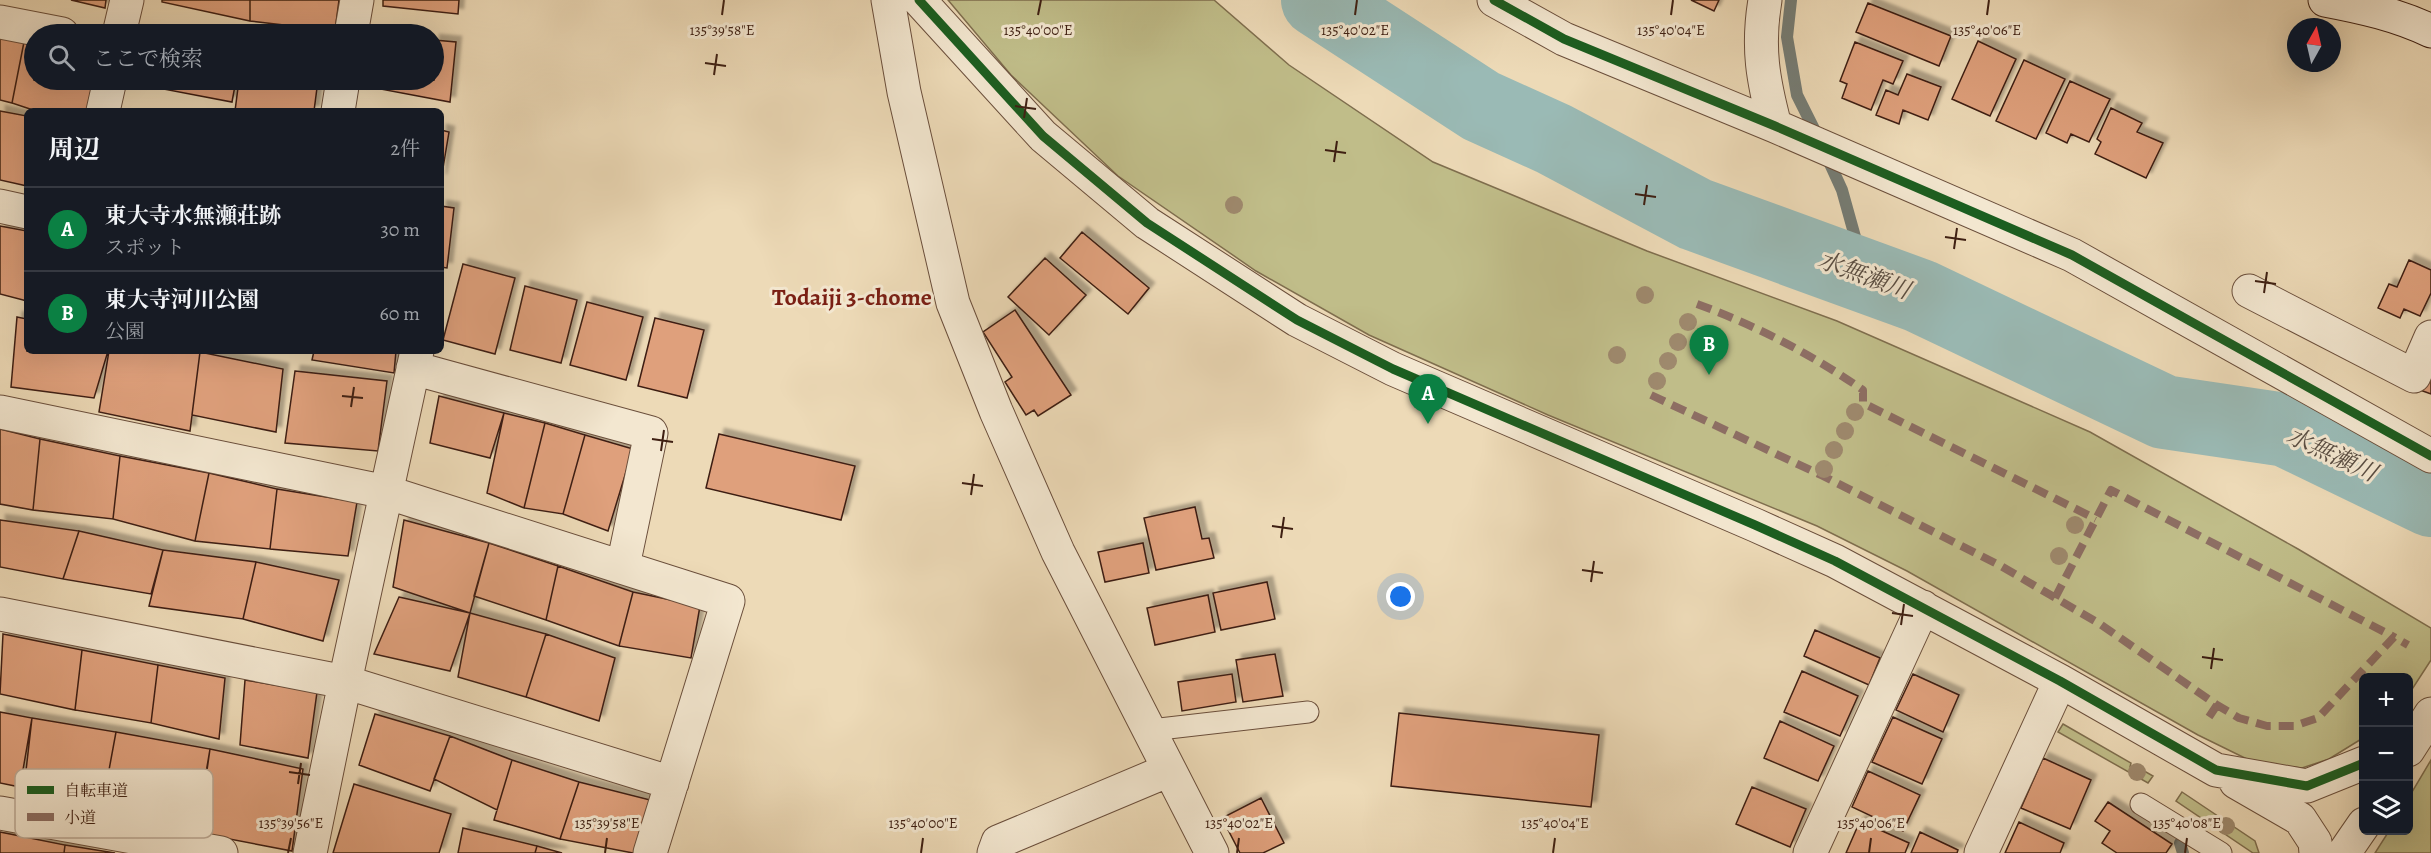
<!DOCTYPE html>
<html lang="ja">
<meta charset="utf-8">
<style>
body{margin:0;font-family:Alegreya,"Noto Serif JP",serif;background:#242831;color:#f1f3f6}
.controls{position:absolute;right:18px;bottom:18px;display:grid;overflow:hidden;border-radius:9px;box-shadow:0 6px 24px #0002}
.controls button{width:54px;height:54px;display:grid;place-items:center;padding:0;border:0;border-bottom:2px solid #363941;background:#171b24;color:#f1f3f6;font:30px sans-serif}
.compass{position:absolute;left:2287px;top:18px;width:54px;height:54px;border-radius:50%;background:#171b24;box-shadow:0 6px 24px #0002;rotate:8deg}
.you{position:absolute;left:1401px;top:597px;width:21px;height:21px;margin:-15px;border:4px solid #fff;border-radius:50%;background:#1a73e8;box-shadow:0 0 0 9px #1a73e833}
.badge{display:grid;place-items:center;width:39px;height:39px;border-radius:50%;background:#0b8043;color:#fff;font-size:20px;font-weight:700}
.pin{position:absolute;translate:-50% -50px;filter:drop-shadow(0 2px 3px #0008)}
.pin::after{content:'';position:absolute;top:32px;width:21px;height:18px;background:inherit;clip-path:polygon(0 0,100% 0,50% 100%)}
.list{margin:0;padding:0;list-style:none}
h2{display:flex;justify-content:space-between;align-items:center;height:78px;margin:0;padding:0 24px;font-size:26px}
h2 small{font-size:20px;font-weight:400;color:#9ea1a6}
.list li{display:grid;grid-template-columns:39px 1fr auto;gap:18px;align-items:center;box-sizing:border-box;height:84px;padding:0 24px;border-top:2px solid #363941}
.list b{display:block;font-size:22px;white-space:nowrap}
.list p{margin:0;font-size:20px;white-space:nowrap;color:#9ea1a6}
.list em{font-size:20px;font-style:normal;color:#9ea1a6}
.icon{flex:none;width:33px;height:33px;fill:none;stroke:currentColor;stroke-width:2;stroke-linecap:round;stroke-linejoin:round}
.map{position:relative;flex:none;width:2431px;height:853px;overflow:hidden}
.search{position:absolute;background:#171b24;box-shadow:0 6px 24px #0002;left:24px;top:24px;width:420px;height:66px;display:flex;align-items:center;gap:15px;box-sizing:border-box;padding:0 21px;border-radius:33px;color:#9ea1a6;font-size:22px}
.panel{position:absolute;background:#171b24;box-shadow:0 6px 24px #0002;left:24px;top:108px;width:420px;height:246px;border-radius:9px}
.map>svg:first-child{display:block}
</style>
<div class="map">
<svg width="2431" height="853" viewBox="0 0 2431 853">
<defs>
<filter id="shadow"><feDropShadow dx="5.5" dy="-5.5" stdDeviation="1.5" flood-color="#0004"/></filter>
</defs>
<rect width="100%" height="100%" fill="#eddab7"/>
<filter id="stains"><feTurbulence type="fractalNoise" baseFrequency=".00333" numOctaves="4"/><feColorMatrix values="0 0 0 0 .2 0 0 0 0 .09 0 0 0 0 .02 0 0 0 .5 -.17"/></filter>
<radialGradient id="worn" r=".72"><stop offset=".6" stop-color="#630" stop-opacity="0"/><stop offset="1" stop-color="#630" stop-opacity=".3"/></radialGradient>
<path fill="#c0bd89" stroke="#7f6e4e" stroke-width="1.5" d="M948 0H1214L1289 65 1433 162 1647 251 1837 321 2090 432 2298 549 2431 628V660L2409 694 2408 678H2364L2363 738 2329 759 2302 768 2255 763 2198 735 1907 571 1817 526 1548 415 1369 335 1256 271 1118 176 1011 75Z
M2063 724 2131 763 2130 767 2136 771 2139 768 2153 776 2148 783 2058 732Z
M2431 760V853H2375L2389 831 2408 830 2409 797Z
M2182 792 2255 841 2259 853H2253L2176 801Z"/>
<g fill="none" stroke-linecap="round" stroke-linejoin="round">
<path stroke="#757c74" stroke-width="12" d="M1791 0 1787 37 1797 95 1818 137
M1826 155 1842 190 1859 251 1920 296
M2180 843 2183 853"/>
<path stroke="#9abab5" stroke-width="74" d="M1318 0 1481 106 1554 139 1695 214 1920 296 2164 412 2286 430 2431 500"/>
</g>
<path fill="#dfa07c" stroke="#3e1f12" stroke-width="1.5" filter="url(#shadow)" d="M71 0H106L105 8Z
M162 0H250V21L162 2Z
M250 0H339L335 31 250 21Z
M383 0H459L458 14 383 6Z
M1691 0H1719L1714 11Z
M1868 3 1951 36 1939 66 1856 32Z
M0 38 24 42 12 103 0 100Z
M434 40 456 42 450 102 375 88 376 80H434Z
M1978 41 2016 59 1990 116 1952 99Z
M24 42 34 45V80H93L87 111H36L12 103Z
M1855 42 1903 61 1893 84 1883 80 1871 110 1842 98 1847 84 1840 81Z
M2024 60 2065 79 2036 139 1996 121Z
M1907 74 1941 87 1928 120 1903 110 1899 124 1876 115 1886 90 1898 95Z
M159 80H236L232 102 158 88Z
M239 80H318L314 111H235Z
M2070 81 2110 99 2089 142 2071 134 2067 143 2046 133Z
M2111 108 2142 123 2137 132 2163 143 2146 178 2095 154 2101 142 2097 139Z
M0 111 27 116V186L0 180Z
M441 130 449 132 441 180Z
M441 206 454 208 447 268 441 267Z
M0 226 27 231V301L0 294Z
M1082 232 1149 288 1128 314 1060 258Z
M1045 258 1086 295 1049 335 1008 297Z
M2409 260 2431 270V293L2420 316 2404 309 2400 318 2378 308 2389 284 2397 287Z
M463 264 515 278 495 354 443 340Z
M525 286 577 300 561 363 510 350Z
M587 302 643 317 626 380 570 365Z
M1015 310 1071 395 1038 416 1034 410 1026 415 1005 382 1012 377 983 332Z
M17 317 27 319V351H108L94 398 11 387Z
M655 318 704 330 687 398 638 386Z
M109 351 200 352 190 431 99 412Z
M314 351H396L394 373 312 360Z
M200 352 283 369 276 432 192 415Z
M2431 365V394L2420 390Z
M295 371 387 381 378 451 285 443Z
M439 396 504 413 490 458 430 443Z
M504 413 545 423 524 508 487 493Z
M545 423 585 435 563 514 524 508Z
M0 429 40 439 33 510 0 504Z
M719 434 855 466 841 520 706 488Z
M585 435 633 449 608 531 563 514Z
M40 439 120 456 113 519 33 510Z
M120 456 209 473 195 541 113 519Z
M209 473 277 489 270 549 195 541Z
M277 489 357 502 348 556 270 549Z
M1195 507 1202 539 1209 538 1214 558 1156 570 1144 518Z
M0 520 79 531 63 579 0 567Z
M404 520 489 543 470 613 393 587Z
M79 531 163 550 151 594 63 579Z
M489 543 558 566 546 620 474 596Z
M1143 543 1149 573 1105 582 1098 552Z
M163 550 256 562 243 619 149 606Z
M256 562 339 580 323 641 243 619Z
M558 566 633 592 619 646 546 620Z
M1267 582 1275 619 1221 630 1213 593Z
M633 592 700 606 691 658 619 646Z
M1208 595 1215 632 1155 645 1147 608Z
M399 597 470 613 450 671 374 654Z
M470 613 546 634 526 697 458 677Z
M1815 630 1880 658 1869 685 1804 656Z
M3 634 82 650 75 710 0 694Z
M546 634 615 658 599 721 526 697Z
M82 650 158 665 151 723 75 710Z
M1275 654 1283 696 1243 702 1236 660Z
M158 665 225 678 219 739 151 723Z
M1802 671 1858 696 1840 736 1784 712Z
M1232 674 1236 702 1182 711 1178 682Z
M1913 674 1959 695 1943 732 1896 710Z
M245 680 317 692 308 758 240 745Z
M0 712 32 718 20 787 0 783Z
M1399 713 1599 735 1591 807 1391 786Z
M375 714 450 736 430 791 359 765Z
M1893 717 1942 739 1922 784 1872 762Z
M32 718 116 732 102 808 23 797Z
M1780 721 1834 746 1818 781 1764 758Z
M116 732 210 749 198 820 102 808Z
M450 736 512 760 497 810 434 779Z
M210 749 303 769 292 851 198 833Z
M2043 758 2091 780 2070 829 2021 808Z
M512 760 579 782 560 839 494 820Z
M1868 771 1920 795 1903 831 1852 807Z
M579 782 662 803 646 853H633L560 839Z
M354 784 451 814 439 853H333Z
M1752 787 1806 809 1790 847 1736 824Z
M1261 798 1284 843 1263 853H1240L1222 818Z
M2108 802 2172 844 2166 853H2117L2102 843 2110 831 2095 821Z
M1860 821 1909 843 1905 853H1846Z
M2019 822 2064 843 2060 853H2005Z
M463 828 537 846 535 853H458Z
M0 832 65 845 64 853H0Z
M1920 832 1958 850 1957 853H1911Z
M65 845 115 853H64Z
M537 846 562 853H535Z"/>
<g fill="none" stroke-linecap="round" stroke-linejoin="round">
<defs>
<path id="lane" d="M1151 730 1308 712
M2141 804 2221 853"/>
<path id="street" d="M888 0 904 92 953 303 996 411 1058 552 1212 853
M919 0 1043 136 1147 223 1297 320 1393 369 1755 525 1835 561 2060 681 2216 770 2307 786 2364 763
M1494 0 1564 39 1775 126 2072 255 2431 456
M1765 0C1757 48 1763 80 1775 126
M0 22 62 34
M119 34 127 0
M351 34 357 0
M103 111 110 80
M338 111 343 80
M0 206 27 212
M2249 291 2414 376 2431 337
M413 368 651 433 623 566
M0 412 386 492 728 601 650 853
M0 614 345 682 672 783
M2408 750 2431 714
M2236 782 2300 819 2315 842 2316 853
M0 813 221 853
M310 853 345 682 417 351
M994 853 998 842 1169 770
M1810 853 1923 607
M1981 853 2060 681
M2344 853 2364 824"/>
<path id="secondary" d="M2325 0C2362 7 2398 15 2431 31"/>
</defs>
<use href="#lane" stroke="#6a4e3b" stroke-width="23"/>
<use href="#street" stroke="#6a4e3b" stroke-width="35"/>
<use href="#secondary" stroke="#3e1f12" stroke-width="35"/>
<use href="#lane" stroke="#f3e7d0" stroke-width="21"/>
<use href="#street" stroke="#f3e7d0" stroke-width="33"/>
<use href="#secondary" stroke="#f3e7d0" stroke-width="33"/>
<path stroke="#8d6e63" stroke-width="8" stroke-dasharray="15 8" stroke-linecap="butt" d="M1697 304C1757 326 1811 354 1863 390V403L2096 519
M1651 395 1823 476 2001 566 2100 624 2217 705 2239 718 2267 726H2294L2318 718 2394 637 2408 645
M2055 598 2111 490 2394 637
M2209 717 2217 705"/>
<defs>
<path id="cycleway" d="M919 0 1043 136 1147 223 1297 320 1393 369 1755 525 1835 561 2060 681 2216 770 2307 786 2364 763
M1494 0 1564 39 1775 126 2072 255 2431 456"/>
</defs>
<use href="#cycleway" stroke="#f3e7d0" stroke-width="13"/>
<use href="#cycleway" stroke="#1b5e20" stroke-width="9"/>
</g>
<g fill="#9e896d">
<circle cx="1234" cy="205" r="9"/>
<circle cx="1645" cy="295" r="9"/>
<circle cx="1688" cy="322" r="9"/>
<circle cx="1678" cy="342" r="9"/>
<circle cx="1617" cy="355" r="9"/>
<circle cx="1668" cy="361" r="9"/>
<circle cx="1657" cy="381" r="9"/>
<circle cx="1855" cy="412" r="9"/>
<circle cx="1845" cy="431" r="9"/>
<circle cx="1834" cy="450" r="9"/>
<circle cx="1824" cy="469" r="9"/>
<circle cx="2075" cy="525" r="9"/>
<circle cx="2059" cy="556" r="9"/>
<circle cx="2137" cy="772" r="9"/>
<circle cx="2226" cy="826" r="9"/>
</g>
<path fill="none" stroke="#3e1f12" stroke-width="2" d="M722 15 724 0M1038 15 1041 0M1355 15 1357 0M1671 15 1673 0M1987 15 1989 0M705 63 726 66M714 75 717 54M1015 106 1036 109M1024 118 1027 98M1325 150 1346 153M1334 162 1337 141M1635 194 1656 197M1644 205 1647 185M1945 237 1966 240M1954 249 1957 228M2255 281 2276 284M2264 293 2267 272M342 396 363 398M351 407 354 387M652 439 673 442M661 451 664 430M962 483 983 486M971 495 974 474M1272 526 1293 529M1281 538 1284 517M1582 570 1603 573M1591 582 1594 561M1892 613 1913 616M1901 625 1904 604M2202 657 2223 660M2211 669 2214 648M289 772 310 775M298 784 301 763M288 853 291 838M605 853 607 838M921 853 923 838M1237 853 1239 838M1553 853 1555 838M1869 853 1871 838M2185 853 2187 838"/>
<g text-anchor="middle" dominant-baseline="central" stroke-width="6" stroke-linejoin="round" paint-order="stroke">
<g font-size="24" font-style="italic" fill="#5a4e43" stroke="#f3e7d0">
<text transform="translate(1864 275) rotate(20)">水無瀬川</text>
<text transform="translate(2332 454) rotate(25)">水無瀬川</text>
</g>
<g font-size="24" font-weight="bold" fill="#7a1f14" stroke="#f3e7d0">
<text x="852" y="297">Todaiji 3-chome</text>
</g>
</g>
<rect x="15" y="769" width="198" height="69" rx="9" fill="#f3e7d0" stroke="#bdab97" stroke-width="1.5"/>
<rect x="27" y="786" width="27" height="8" fill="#1b5e20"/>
<rect x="27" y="813" width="27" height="8" fill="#8d6e63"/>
<g font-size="16" fill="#3e1f12">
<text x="64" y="796">自転車道</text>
<text x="64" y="823">小道</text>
</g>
<g font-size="15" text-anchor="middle" fill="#3e1f12" stroke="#f3e7d0" stroke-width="6" stroke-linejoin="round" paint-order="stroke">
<text x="722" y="35">135°39'58"E</text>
<text x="1038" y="35">135°40'00"E</text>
<text x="1355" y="35">135°40'02"E</text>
<text x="1671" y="35">135°40'04"E</text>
<text x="1987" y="35">135°40'06"E</text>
<text x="291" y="828">135°39'56"E</text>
<text x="607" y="828">135°39'58"E</text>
<text x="923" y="828">135°40'00"E</text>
<text x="1239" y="828">135°40'02"E</text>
<text x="1555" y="828">135°40'04"E</text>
<text x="1871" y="828">135°40'06"E</text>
<text x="2187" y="828">135°40'08"E</text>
</g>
<rect width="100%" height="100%" filter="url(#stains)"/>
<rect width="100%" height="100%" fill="url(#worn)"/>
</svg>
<div class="controls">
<button>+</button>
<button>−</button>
<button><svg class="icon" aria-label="layers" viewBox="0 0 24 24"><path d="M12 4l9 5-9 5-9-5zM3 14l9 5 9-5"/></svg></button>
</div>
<svg class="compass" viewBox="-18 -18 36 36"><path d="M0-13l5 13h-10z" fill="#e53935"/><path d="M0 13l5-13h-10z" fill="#9ea1a6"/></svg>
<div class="you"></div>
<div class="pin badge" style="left:1428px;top:424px">A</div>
<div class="pin badge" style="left:1709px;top:375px">B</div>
<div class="search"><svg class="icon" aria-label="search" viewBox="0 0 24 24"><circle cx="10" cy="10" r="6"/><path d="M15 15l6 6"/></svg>ここで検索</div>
<section class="panel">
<h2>周辺<small>2件</small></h2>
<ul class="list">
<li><span class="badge">A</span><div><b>東大寺水無瀬荘跡</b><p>スポット</p></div><em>30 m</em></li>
<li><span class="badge">B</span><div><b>東大寺河川公園</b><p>公園</p></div><em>60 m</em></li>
</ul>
</section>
</div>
